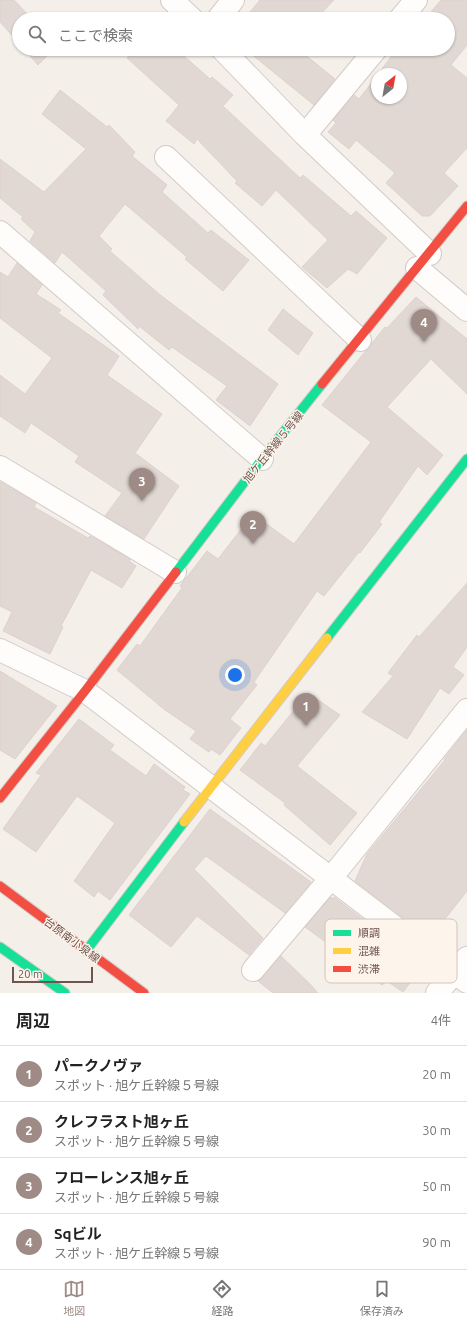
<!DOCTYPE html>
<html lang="ja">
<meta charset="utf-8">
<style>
body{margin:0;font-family:Ubuntu,"Noto Sans JP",sans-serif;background:#f6f6f6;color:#222}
.compass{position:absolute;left:371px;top:68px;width:36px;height:36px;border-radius:50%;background:#fff;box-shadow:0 1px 3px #0004;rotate:31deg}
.scale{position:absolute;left:12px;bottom:10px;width:81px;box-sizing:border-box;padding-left:4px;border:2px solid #6f554e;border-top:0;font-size:11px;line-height:14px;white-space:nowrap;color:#6f554e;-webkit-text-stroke:3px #fdf4ec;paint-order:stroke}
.you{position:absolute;left:235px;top:675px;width:14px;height:14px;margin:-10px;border:3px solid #fff;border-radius:50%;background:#1a73e8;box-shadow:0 0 0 6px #1a73e833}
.badge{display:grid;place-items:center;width:26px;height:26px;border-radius:50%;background:#9e8b85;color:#fff;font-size:13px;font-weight:700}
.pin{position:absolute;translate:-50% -33px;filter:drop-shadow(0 1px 2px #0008)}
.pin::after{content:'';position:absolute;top:21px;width:14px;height:12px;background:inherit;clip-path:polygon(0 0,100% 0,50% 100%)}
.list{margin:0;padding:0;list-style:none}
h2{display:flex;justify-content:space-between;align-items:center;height:52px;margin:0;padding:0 16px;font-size:17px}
h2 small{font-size:13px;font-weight:400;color:#767676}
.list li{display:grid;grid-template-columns:26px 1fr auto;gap:12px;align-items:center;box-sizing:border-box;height:56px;padding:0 16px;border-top:1px solid #e0e0e0}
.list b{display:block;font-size:15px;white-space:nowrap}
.list p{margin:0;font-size:13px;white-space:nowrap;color:#767676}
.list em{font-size:13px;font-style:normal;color:#767676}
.icon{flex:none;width:22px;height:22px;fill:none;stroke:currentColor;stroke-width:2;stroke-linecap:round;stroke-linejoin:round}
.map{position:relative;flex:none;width:467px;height:993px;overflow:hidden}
.search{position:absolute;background:#fff;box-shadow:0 1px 3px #0004;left:12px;right:12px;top:12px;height:44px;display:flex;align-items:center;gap:10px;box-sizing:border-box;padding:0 14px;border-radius:22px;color:#767676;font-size:15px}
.sheet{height:276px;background:#fff}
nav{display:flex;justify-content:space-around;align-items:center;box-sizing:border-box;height:56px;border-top:1px solid #e0e0e0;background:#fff;font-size:11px;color:#767676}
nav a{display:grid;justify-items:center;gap:2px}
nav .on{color:#9e8b85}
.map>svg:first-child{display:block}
</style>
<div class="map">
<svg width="467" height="993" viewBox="0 0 467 993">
<rect width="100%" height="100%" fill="#f5efea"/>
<path fill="#e1d7d3" stroke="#ddd2cd" d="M0 0H14L32 19H19V43L0 22Z
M260 0H334L316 19H244Z
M441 0H467V45L451 65 467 78V148L444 173 458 186 430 216H422L386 183 395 173 356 140 349 149 328 132 336 123 333 120 354 95 359 99 377 76V98H401V74H378L397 49H448V19H425Z
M24 49H54L38 65Z
M134 49H176L210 79 212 77 233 95 223 106 300 178 303 175 351 216 356 211 387 238 357 274 348 269 327 288 302 267 328 240 276 190 262 206 235 183 237 181 197 139 194 144 166 121 179 105 127 58Z
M245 49H298L335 79 314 105Z
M60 90 107 127 109 125 135 152 132 156 167 185 162 192 208 233 211 230 249 260 223 291 185 259 187 257 125 204 99 236 112 249 110 251 159 294 278 384 250 426 216 400 227 386 172 347 169 350 139 326 138 329 103 295 106 291 62 252 55 263 30 241 35 232 21 219 23 217 0 198V159L44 192 86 149 42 114Z
M17 263 42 285 36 294 61 310 58 313 119 356 107 375 162 414 135 453 179 486 144 539 105 516 122 493 75 462 79 456 31 423 25 433 0 416V375L25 394 52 358 0 318V272L8 277Z
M416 297 467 339V394L431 359 387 407 443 455 427 475 418 466 379 522 382 524 360 553 359 552 324 596 317 591 254 682 257 685 230 719 241 728 220 755 211 749 209 752 190 739 196 731 165 710 117 670 137 644 140 646 182 588 180 586 207 551 218 559 253 514 294 544 371 442 322 405 385 327 387 328Z
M283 309 313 333 298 355 268 330Z
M0 482 36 503 34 507 88 538 90 536 130 559 129 561 136 566 122 588 91 570 61 626 63 627 50 654 3 631 12 612 0 606Z
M467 583V647L453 667 464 675 449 694 440 688 407 739 362 712 393 676 388 673 417 635 419 637Z
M0 671 57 706 15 759 0 750Z
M308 693 340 715 297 766 357 813 330 845 284 805 285 803 240 770 261 743 265 746Z
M79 719 114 745 110 750 146 776 154 764 185 787 183 790 190 794 110 900 98 891 94 897 74 881 115 823 77 796 36 852 3 829 41 775 36 773Z
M467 730V891L430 938 355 881 367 854 445 760 444 759Z
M210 809 311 882 285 913 206 856 194 869 263 938 249 955 197 916 171 947 129 915Z
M331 897 333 899 334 897 420 963 415 971 416 975 403 992 387 981 382 985 354 966 356 964 305 927Z
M281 956 310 984 318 993H273L258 981Z"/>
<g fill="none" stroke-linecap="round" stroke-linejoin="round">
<defs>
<path id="street" d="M172 0 192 19
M218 19 233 0
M400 19 416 0
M222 49 305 135 430 254
M305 135 376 49
M166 157 360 340
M0 232 262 459
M417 268 467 310
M0 467 175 572
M0 650 85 691 467 982
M253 970 331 878 467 710
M437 993 467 958"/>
<path id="fast" d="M176 572 262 459 322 384
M327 638 467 459
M0 947 65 993
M86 951 184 822"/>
<path id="slow" d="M184 822 327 638"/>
<path id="jam" d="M322 384 467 206
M0 798 85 691 176 572
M0 886 144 993"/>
</defs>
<use href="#street" stroke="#d2cac6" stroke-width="24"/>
<use href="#fast" stroke="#d4cbc7" stroke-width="11"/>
<use href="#slow" stroke="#d4cbc7" stroke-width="11"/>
<use href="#jam" stroke="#d4cbc7" stroke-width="11"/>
<use href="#street" stroke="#fefdfc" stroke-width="22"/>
<use href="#fast" stroke="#16e098" stroke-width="9"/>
<use href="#slow" stroke="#ffcf43" stroke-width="9"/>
<use href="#jam" stroke="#f24e42" stroke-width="9"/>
</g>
<g text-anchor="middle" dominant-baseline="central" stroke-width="3" stroke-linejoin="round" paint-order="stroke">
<g font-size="11" fill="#6f554e" stroke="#fdf4ec">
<text transform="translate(273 447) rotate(-51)">旭ケ丘幹線５号線</text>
<text transform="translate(72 940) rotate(37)">台原南小泉線</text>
</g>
</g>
<rect x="325" y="919" width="132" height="64" rx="6" fill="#fdf4ec" stroke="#d2c4bd" stroke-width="1"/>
<rect x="333" y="930" width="18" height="6" fill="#16e098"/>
<rect x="333" y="948" width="18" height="6" fill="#ffcf43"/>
<rect x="333" y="966" width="18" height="6" fill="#f24e42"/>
<g font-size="11" fill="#6f554e">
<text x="358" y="937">順調</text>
<text x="358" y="955">混雑</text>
<text x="358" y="973">渋滞</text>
</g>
</svg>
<svg class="compass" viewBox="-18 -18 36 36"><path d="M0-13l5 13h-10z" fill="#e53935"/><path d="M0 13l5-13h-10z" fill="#767676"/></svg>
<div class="scale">20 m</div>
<div class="you"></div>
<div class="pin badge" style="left:306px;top:726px">1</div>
<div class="pin badge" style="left:253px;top:544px">2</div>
<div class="pin badge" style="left:142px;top:501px">3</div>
<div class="pin badge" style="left:424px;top:342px">4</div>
<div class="search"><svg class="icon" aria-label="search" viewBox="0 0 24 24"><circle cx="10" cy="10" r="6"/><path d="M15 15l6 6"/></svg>ここで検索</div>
</div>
<section class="sheet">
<h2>周辺<small>4件</small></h2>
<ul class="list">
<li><span class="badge">1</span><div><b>パークノヴァ</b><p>スポット · 旭ケ丘幹線５号線</p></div><em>20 m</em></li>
<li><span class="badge">2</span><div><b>クレフラスト旭ヶ丘</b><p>スポット · 旭ケ丘幹線５号線</p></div><em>30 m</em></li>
<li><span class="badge">3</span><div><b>フローレンス旭ヶ丘</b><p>スポット · 旭ケ丘幹線５号線</p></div><em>50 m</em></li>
<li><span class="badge">4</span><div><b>Sqビル</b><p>スポット · 旭ケ丘幹線５号線</p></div><em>90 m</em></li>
</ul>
</section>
<nav>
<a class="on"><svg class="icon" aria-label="map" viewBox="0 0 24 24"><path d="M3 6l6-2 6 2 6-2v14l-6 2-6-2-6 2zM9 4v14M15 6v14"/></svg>地図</a>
<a><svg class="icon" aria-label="directions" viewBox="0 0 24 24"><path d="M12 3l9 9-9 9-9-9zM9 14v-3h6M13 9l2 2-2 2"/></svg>経路</a>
<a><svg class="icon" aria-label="saved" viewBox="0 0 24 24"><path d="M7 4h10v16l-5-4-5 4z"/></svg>保存済み</a>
</nav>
